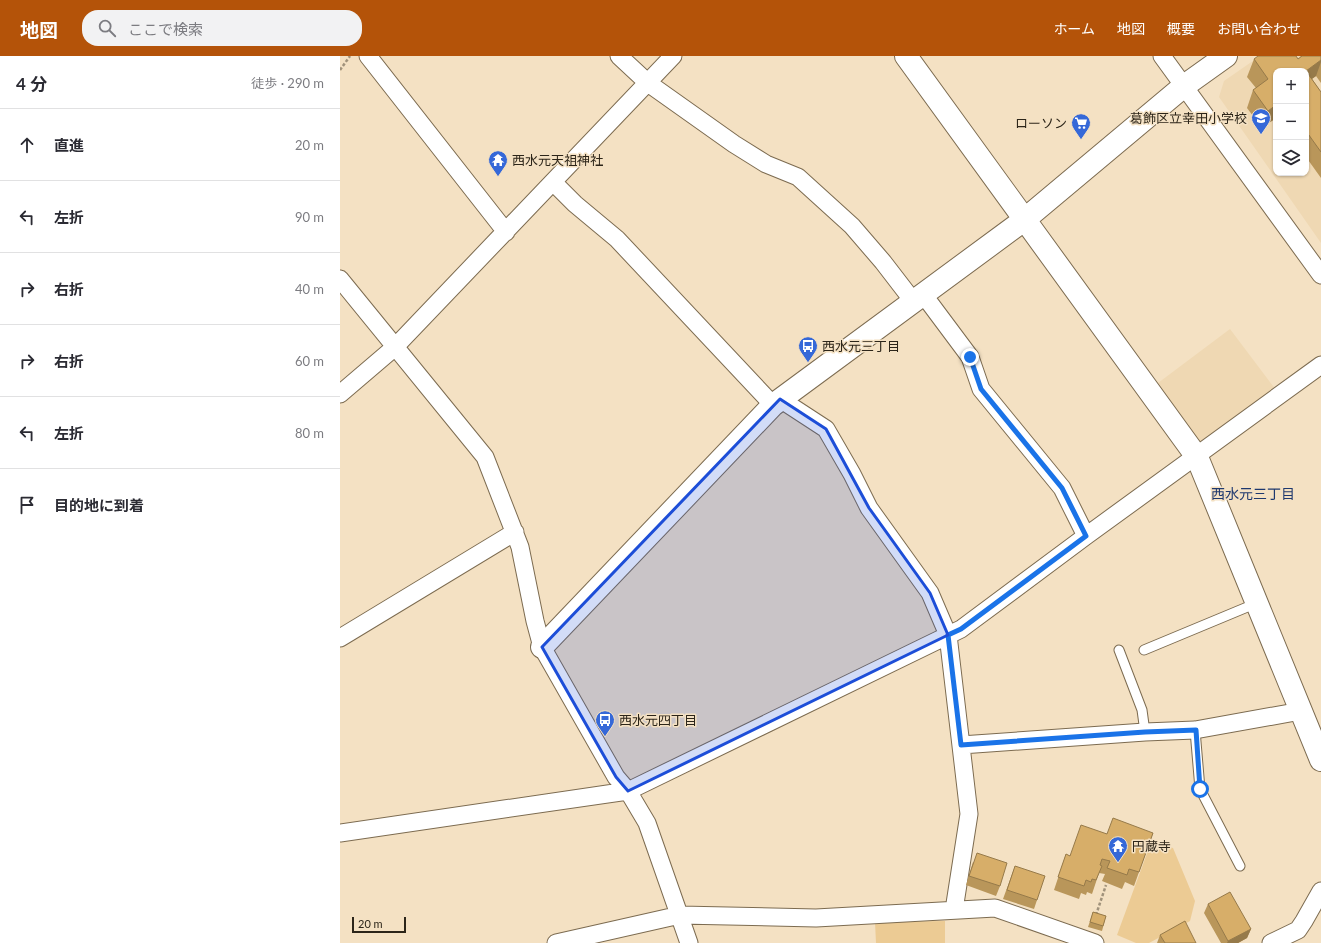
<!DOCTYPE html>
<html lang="ja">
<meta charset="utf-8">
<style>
body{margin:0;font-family:Lato,"Noto Sans JP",sans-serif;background:#f2f2f3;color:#2b2b33}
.controls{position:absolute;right:12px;top:12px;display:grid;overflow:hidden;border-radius:8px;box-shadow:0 1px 3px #0004}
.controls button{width:36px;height:36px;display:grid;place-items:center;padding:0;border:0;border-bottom:1px solid #e1e1e2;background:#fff;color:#2b2b33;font:20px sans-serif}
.scale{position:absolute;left:12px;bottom:10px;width:54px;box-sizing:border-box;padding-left:4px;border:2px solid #2c2519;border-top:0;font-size:11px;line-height:14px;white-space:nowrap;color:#2c2519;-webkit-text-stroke:3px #f4e1c3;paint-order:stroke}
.stop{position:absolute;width:12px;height:12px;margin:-9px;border:3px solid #1a73e8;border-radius:50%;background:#fff}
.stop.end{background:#1a73e8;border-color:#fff;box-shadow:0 1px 4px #0008}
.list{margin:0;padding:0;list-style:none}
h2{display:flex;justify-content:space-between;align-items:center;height:52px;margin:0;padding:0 16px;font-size:17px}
h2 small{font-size:13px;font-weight:400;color:#7c7c81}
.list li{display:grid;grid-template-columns:26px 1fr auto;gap:12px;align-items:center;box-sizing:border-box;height:72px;padding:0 16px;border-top:1px solid #e1e1e2}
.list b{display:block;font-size:15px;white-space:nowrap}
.list em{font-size:13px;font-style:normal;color:#7c7c81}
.icon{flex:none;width:22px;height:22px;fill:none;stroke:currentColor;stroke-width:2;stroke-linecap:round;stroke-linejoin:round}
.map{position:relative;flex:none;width:981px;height:887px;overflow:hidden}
header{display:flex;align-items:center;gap:24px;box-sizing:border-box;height:56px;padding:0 20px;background:#b45309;color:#fff}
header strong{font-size:19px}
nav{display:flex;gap:22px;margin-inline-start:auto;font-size:14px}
.search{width:280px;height:36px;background:#f2f2f3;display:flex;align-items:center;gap:10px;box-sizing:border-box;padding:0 14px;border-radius:16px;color:#7c7c81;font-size:15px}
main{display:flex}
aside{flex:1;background:#fff}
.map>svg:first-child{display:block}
</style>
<header>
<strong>地図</strong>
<div class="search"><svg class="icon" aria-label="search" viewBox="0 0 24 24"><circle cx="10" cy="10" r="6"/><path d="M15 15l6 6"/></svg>ここで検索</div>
<nav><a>ホーム</a><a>地図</a><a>概要</a><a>お問い合わせ</a></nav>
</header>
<main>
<aside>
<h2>4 分<small>徒歩 · 290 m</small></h2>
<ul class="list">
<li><svg class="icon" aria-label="ahead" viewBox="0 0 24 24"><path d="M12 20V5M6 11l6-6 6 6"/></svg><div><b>直進</b></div><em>20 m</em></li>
<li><svg class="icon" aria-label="left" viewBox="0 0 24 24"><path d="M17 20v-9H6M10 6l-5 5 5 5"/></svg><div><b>左折</b></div><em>90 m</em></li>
<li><svg class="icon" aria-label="right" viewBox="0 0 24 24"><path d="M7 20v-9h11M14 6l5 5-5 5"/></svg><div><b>右折</b></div><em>40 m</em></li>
<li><svg class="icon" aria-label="right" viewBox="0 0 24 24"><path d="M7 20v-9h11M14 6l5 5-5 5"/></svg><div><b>右折</b></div><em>60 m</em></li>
<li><svg class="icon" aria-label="left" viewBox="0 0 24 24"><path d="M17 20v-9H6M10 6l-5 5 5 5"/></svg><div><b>左折</b></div><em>80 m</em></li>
<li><svg class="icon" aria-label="arrive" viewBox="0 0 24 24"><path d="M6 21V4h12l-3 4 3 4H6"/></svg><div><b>目的地に到着</b></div></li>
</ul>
</aside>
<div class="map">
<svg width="981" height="887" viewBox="0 0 981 887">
<rect width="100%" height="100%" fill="#f4e1c3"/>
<path fill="#efd8b3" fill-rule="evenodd" d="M920 0H981V187L879 41 884 25ZM936 15H966V117H936Z
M890 273 936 334 866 386 858 385 818 327Z"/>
<path fill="#eccb94" d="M818 788 833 792 855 845 850 865 809 887H796L777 879 809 792Z
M605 865V887H536L535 866Z"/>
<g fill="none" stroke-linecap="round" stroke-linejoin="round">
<defs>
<path id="service" d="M779 594 802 654 805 676
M804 594 917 547
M855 674 860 733 900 810"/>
<path id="minor" d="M28 0 166 176
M279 0 308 27 394 88 426 108 458 121 512 170 543 206 573 245
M822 0 981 219
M214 127 235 148 277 183 433 349
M0 223 145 401 180 491 195 565 202 591 276 721 288 735 307 767 349 887
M583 238 630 301 641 333 722 432 746 480
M0 338 55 291 333 0
M440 343 486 373 512 418 529 452 590 537 608 579 629 758 614 854
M0 582 175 476
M621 689 805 676 855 674 961 655
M0 777 288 735 621 573 746 480 981 309
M216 887 340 859 476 862 655 852 755 887
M931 887 958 874 964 865 981 835"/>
<path id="tertiary" d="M566 0 857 401 981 704
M202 591 433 349 684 164 844 30 886 0"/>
</defs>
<use href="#service" stroke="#7c6b50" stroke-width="11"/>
<use href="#minor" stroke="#7c6b50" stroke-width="19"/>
<use href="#tertiary" stroke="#7c6b50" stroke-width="24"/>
<path stroke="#a0927b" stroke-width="2.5" stroke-dasharray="3 2" stroke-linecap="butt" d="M0 14 10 0
M756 859 766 829"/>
<use href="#service" stroke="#fff" stroke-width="9"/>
<use href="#minor" stroke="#fff" stroke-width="17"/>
<use href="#tertiary" stroke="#fff" stroke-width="22"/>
</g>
<path fill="#b9965a" d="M960 0H981V27L976 20 972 23 981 36V122L966 101V15H936V62L922 72 907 52 913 34 916 32 907 21 914 3H958L961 1Z
M813 777 794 830 785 826 782 833 762 825 765 818 759 817 752 838 747 836 746 839 741 837 739 843 714 834 726 798 730 800 767 778Z
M633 806 660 830 656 840 626 829Z
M675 810 697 844 694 853 663 843Z
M868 848 911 873 907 882 898 887H881L864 857Z
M753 856 766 860 762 875 748 871Z
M820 879 856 887H817Z"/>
<path fill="#967a4a" d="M981 4V6L976 20 966 27V15Z
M936 49V62L922 72 928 55Z
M911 873 907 882 898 887H887L888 885Z"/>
<path fill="#d7ae69" stroke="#967a4a" d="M918 0H956L958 3 962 0H981V4L966 15H936V49L928 55 913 34 928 23 914 3Z
M966 15 981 36V96L966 75Z
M773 762 813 777 799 816 789 813 787 819 767 812 770 805 762 803 760 809 762 810 756 824 752 823 751 826 746 824 744 830 718 821 726 798 730 800 741 769 767 778Z
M637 797 667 807 660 830 629 820Z
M675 810 705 820 697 844 667 834Z
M890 836 911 873 888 885 868 848Z
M753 856 766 860 763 870 750 866Z
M845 865 856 887H825L820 879Z"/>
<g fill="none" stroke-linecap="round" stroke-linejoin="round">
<path stroke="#1a73e8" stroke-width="5" d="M630 301 641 333 722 432 746 480 621 573 608 579 621 689 805 676 856 674 860 733"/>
</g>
<path fill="#1d4ed8" fill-opacity="0.2" stroke="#1d4ed8" stroke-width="3" stroke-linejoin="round" d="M440 343 486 373 529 452 590 537 608 579 288 735 276 721 202 591Z"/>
<defs>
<symbol id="school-pin" viewBox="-11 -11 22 30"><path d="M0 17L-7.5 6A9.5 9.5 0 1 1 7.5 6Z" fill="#3568d8" stroke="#f4e1c3"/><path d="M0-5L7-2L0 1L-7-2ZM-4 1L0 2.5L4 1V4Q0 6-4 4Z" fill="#fff"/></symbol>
<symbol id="supermarket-pin" viewBox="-11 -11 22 30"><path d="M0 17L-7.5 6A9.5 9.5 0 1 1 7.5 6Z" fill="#3568d8" stroke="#f4e1c3"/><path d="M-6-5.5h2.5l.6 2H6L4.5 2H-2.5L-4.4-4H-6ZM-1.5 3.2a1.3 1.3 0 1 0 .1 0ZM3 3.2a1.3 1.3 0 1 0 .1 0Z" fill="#fff"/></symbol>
<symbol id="temple-pin" viewBox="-11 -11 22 30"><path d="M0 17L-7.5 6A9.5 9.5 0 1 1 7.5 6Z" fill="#3568d8" stroke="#f4e1c3"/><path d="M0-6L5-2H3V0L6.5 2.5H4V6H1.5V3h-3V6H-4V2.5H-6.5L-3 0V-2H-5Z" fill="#fff"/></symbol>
<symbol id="bus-pin" viewBox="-11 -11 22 30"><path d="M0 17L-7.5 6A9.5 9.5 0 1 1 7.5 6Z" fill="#3568d8" stroke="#f4e1c3"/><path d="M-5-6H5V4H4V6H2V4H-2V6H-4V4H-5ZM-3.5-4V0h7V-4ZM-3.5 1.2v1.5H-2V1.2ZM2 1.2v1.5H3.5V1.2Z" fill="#fff"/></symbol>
</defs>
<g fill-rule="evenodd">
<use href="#school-pin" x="910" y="51" width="22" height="30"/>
<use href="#supermarket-pin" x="730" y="56" width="22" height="30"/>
<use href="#temple-pin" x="147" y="93" width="22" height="30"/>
<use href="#bus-pin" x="457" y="279" width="22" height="30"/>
<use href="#bus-pin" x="254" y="653" width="22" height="30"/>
<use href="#temple-pin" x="767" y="779" width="22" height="30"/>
</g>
<g text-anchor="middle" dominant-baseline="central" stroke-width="3" stroke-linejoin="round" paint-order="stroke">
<g font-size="13" fill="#2c2519" stroke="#f4e1c3" text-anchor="start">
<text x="907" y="62" text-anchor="end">葛飾区立幸田小学校</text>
<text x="727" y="67" text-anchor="end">ローソン</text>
<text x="172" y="104">西水元天祖神社</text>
<text x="482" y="290">西水元三丁目</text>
<text x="279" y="664">西水元四丁目</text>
<text x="792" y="790">円蔵寺</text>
</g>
<g font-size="14" fill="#1e386e" stroke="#f4e1c3">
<text x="913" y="437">西水元三丁目</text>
</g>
</g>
</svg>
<div class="controls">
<button>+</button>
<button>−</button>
<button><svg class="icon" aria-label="layers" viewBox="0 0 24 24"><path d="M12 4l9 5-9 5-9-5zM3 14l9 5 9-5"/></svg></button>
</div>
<div class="scale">20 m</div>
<div class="stop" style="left:860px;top:733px"></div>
<div class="stop end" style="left:630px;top:301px"></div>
</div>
</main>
